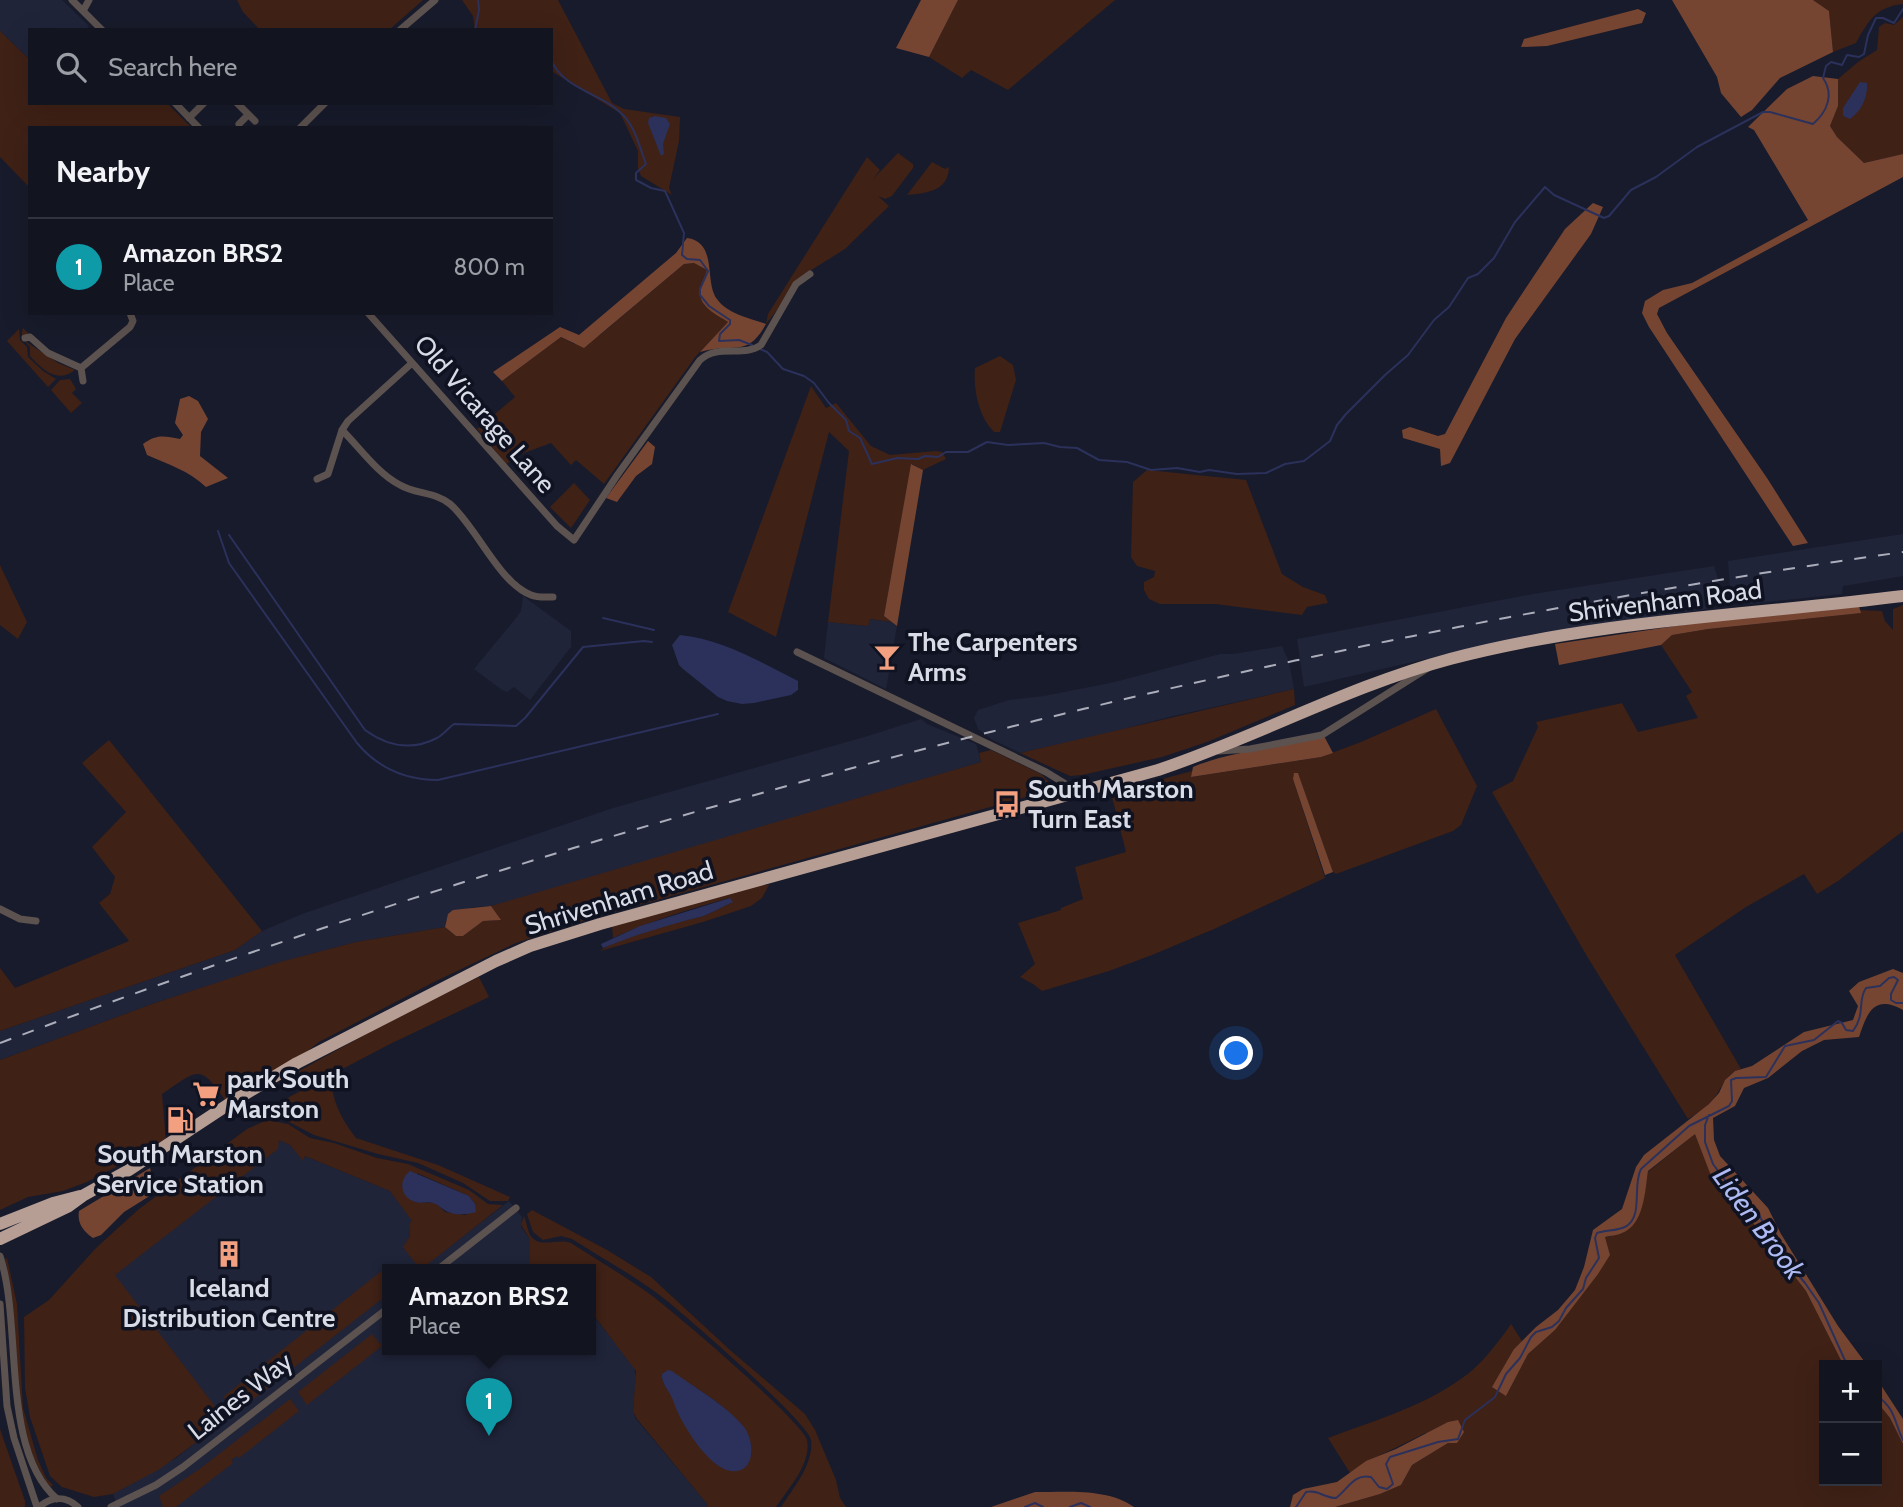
<!DOCTYPE html>
<meta charset="utf-8">
<style>
body{margin:0;font-family:Cabin,sans-serif;background:#1f212d;color:#f1f3f6}
.controls{position:absolute;right:21px;bottom:21px;display:grid;overflow:hidden;border-radius:0px;box-shadow:0 7px 28px #0002}
.controls button{width:63px;height:63px;display:grid;place-items:center;padding:0;border:0;border-bottom:2px solid #31333e;background:#121420;color:#f1f3f6;font:35px sans-serif}
.you{position:absolute;left:1237px;top:1054px;width:24px;height:24px;margin:-18px;border:5px solid #fff;border-radius:50%;background:#1a73e8;box-shadow:0 0 0 10px #1a73e833}
.badge{display:grid;place-items:center;width:46px;height:46px;border-radius:50%;background:#1a73e8;color:#fff;font-size:23px;font-weight:700}
.pin{position:absolute;translate:-50% -58px;filter:drop-shadow(0 2px 4px #0008)}
.pin::after{content:'';position:absolute;top:37px;width:24px;height:21px;background:inherit;clip-path:polygon(0 0,100% 0,50% 100%)}
.popup{position:absolute;left:382px;top:1264px;width:214px;height:91px;box-sizing:border-box;display:grid;place-content:center;border-radius:0px;background:#121420;filter:drop-shadow(0 2px 5px #0005);font-size:23px;white-space:nowrap;color:#9c9ea5}
.popup b{font-size:26px;color:#f1f3f6}
.popup::after{content:'';position:absolute;left:50%;top:100%;margin-left:-14px;border:14px solid transparent;border-top-color:#121420}
.list{margin:0;padding:0;list-style:none}
h2{display:flex;justify-content:space-between;align-items:center;height:91px;margin:0;padding:0 28px;font-size:30px}
h2 small{font-size:23px;font-weight:400;color:#9c9ea5}
.list li{display:grid;grid-template-columns:46px 1fr auto;gap:21px;align-items:center;box-sizing:border-box;height:98px;padding:0 28px;border-top:2px solid #31333e}
.list b{display:block;font-size:26px;white-space:nowrap}
.list p{margin:0;font-size:23px;white-space:nowrap;color:#9c9ea5}
.list em{font-size:23px;font-style:normal;color:#9c9ea5}
.icon{flex:none;width:38px;height:38px;fill:none;stroke:currentColor;stroke-width:2;stroke-linecap:round;stroke-linejoin:round}
.map{position:relative;flex:none;width:1903px;height:1507px;overflow:hidden}
.search{position:absolute;background:#121420;box-shadow:0 7px 28px #0002;left:28px;top:28px;width:525px;height:77px;display:flex;align-items:center;gap:18px;box-sizing:border-box;padding:0 24px;border-radius:0px;color:#9c9ea5;font-size:26px}
.panel{position:absolute;background:#121420;box-shadow:0 7px 28px #0002;left:28px;top:126px;width:525px;height:189px;border-radius:0px}
.map>svg:first-child{display:block}
</style>
<div class="map">
<svg width="1903" height="1507" viewBox="0 0 1903 1507">
<rect width="100%" height="100%" fill="#181b2b"/>
<path fill="#202439" d="M0 0H62L89 26 86 30H30V60L0 31Z
M1903 534V576L1843 586 1842 594 1748 604 1731 601 1728 561Z
M1714 566 1721 589 1720 602 1706 609 1575 628 1495 643 1304 687 1297 639 1533 594Z
M523 596 571 631V647L530 700 514 687 507 692 502 690 474 669 516 618 521 611Z
M869 619 892 622 897 626 886 689 824 658 828 622 868 626Z
M1282 646 1289 662 1294 689 1173 716 1100 735 1020 753 991 739 978 729 974 718 978 710 1009 700 1044 696 1115 682 1220 654H1233Z
M921 719 927 724 976 744 981 762 539 894 491 906 473 907 446 920 445 927 356 942 281 962 155 1003 0 1060V1031L235 950 262 931 302 914 613 808 868 736Z
M279 1140 290 1145 303 1160 305 1156 390 1191 413 1221 409 1224 410 1236 404 1246 417 1265 423 1267 509 1201 522 1217 521 1227 530 1239V1270H388V1350H590L591 1314 593 1315 634 1367 636 1378 633 1412 636 1419 710 1507H118L113 1494 176 1458 225 1420 114 1275 277 1149Z"/>
<path fill="#3f2116" fill-rule="evenodd" d="M237 0H423L389 30H260L243 12Z
M462 0H558L612 103 624 109 680 117 679 141 669 188 672 195 641 176 638 168V151L620 113 551 71V30H475L473 16Z
M958 0H1115L1008 90 971 70 962 78 929 57Z
M1813 0H1903V4C1876 7 1869 20 1856 43L1833 52 1829 11Z
M1903 17V154L1864 163 1837 137 1830 126 1838 106V79L1858 62 1877 50 1879 27 1885 23 1894 25Z
M0 31 30 60V103H167L192 128H30V188L0 157Z
M898 153 913 164V168L892 196 885 199 878 196 889 206 845 249 805 274 766 324 768 314 867 157 880 170 873 179Z
M932 162 945 169 949 167C948 191 928 193 907 195Z
M694 263 707 270 704 305 728 322 696 356 604 484 576 460 571 465 551 443 524 453 506 464 477 429 515 397 502 381 561 337 574 344 600 335 684 264Z
M23 328 29 334 23 335 25 341 58 363 75 370C57 384 43 370 30 356V347C23 340 20 336 23 328Z
M19 329 20 340 27 347 28 357 43 371 56 379 48 387 7 341Z
M1000 356 1013 365 1016 380 1000 432H994C979 417 973 390 975 368Z
M70 379 76 389 72 393 82 403 71 413 51 390 60 380Z
M811 386 826 408 836 403 871 446 890 455 936 451 942 452 946 459 923 470 912 464 884 616 892 622 870 619 868 626 828 622 849 451 829 432 776 637 728 612Z
M1147 470 1246 480 1282 574 1303 587 1325 595 1328 603 1307 607 1302 615 1215 604H1160L1149 599 1144 590V582L1154 577 1155 571 1137 566 1131 557 1133 482Z
M574 483 590 500 571 528 550 507Z
M0 565 27 622 18 639 0 625Z
M1903 605V831L1838 881 1817 894 1804 874 1746 907 1675 955 1741 1069C1724 1074 1722 1090 1711 1102 1705 1109 1696 1114 1688 1119L1588 958 1492 792 1513 781 1538 727 1536 722 1622 703 1638 732 1698 718 1686 696 1692 692 1661 645 1672 635 1708 629 1860 613V610L1882 611 1885 621 1893 630V609Z
M1294 689 1295 705 1207 742 1162 757 1082 775 1070 776 1020 753Z
M1436 709 1477 786 1461 825 1453 831 1336 874 1333 872 1298 773 1293 776V779L1325 878 1214 929 1152 955 1109 971 1042 991 1033 984 1020 977 1035 964 1018 923 1061 910V908L1083 899 1075 867 1126 852 1111 793 1192 771V777L1321 757 1361 742Z
M109 740 262 931 235 950 0 1031V968L15 988 129 941 99 903 110 894 115 877 92 847 126 812 82 763Z
M991 750 1041 774 1050 783 1033 795 589 919 516 943 434 982 319 1042 305 1053 225 1100C199 1062 197 1071 162 1094L166 1141 87 1182 63 1191 28 1197 0 1210V1060L155 1003 280 962 356 942 445 927 456 936H463L483 921 500 920 491 906 981 762 979 753Z
M762 885H769L762 898 751 906 703 922 600 951C622 934 673 923 700 917 711 914 721 907 731 903L729 898C690 909 650 921 613 938L612 925Z
M479 977 489 997 390 1044 331 1075C331 1099 341 1119 356 1138L438 1165 510 1197 508 1201H490L463 1183 418 1163 378 1154 314 1135 287 1121 269 1118 253 1121 282 1101 304 1089 297 1072 403 1014Z
M267 1120 288 1124 310 1138 334 1143 377 1158 408 1164 469 1190 488 1204 503 1205 423 1268 415 1263 403 1247 410 1236 409 1224 412 1221 390 1191 305 1156 303 1161 290 1145 279 1140 278 1149 115 1275 220 1413 222 1412 225 1421 160 1469 113 1494 94 1497 62 1487 50 1476 30 1417 25 1388 24 1317 49 1300 96 1248 139 1209 247 1129ZM417 1173 469 1196 475 1204 466 1215 445 1212 436 1203 416 1202Z
M1696 1133 1713 1181 1746 1214 1806 1291 1845 1365H1824V1481H1877V1402L1890 1418 1903 1444V1507H1335L1380 1494 1401 1485 1412 1465 1448 1443 1425 1433C1400 1447 1373 1456 1350 1473L1328 1438C1376 1420 1428 1405 1469 1373 1485 1360 1499 1341 1511 1324L1522 1341 1514 1349 1506 1396 1528 1354 1555 1330 1610 1255 1605 1237 1621 1234 1643 1201 1648 1172Z
M532 1210 607 1250 651 1277 730 1350 805 1414 815 1430 836 1480 840 1498 846 1507H781C793 1488 814 1464 811 1440 808 1422 687 1317 666 1300 637 1277 603 1259 572 1239L561 1236 543 1240 533 1232 527 1214Z
M524 1216C526 1221 527 1227 529 1233 538 1251 557 1237 571 1243 596 1259 623 1275 647 1292 671 1309 802 1421 807 1440 812 1463 788 1489 776 1507H707L708 1505 637 1419 633 1412 636 1371 595 1317 591 1314 590 1270H530V1239L521 1225ZM666 1371C694 1386 756 1419 751 1456L724 1469 715 1463 664 1384 662 1378Z
M7 1258 17 1304 23 1408 38 1460 46 1478 53 1485 50 1487C4 1422 22 1333 5 1259Z
M394 1265 403 1270H388L387 1295 237 1412 223 1397 384 1269Z
M372 1334 382 1346 307 1405 298 1392Z
M290 1399 299 1411 239 1458 237 1456 231 1460 233 1463 176 1507H163L159 1496 201 1468Z
M0 1429 25 1501V1507H0Z"/>
<path fill="#764532" d="M921 0H958L929 57 896 48Z
M1672 0H1813L1829 11 1833 52 1780 78 1752 110 1741 117 1721 93 1717 77Z
M1638 9 1646 13 1642 23 1547 46 1521 47 1524 39Z
M1813 76 1838 79V106L1830 126 1837 137 1864 163 1903 154V177L1659 308 1657 314 1667 333 1767 478 1808 543 1793 546 1649 327 1642 313 1645 301 1663 290 1692 283 1808 220 1754 130 1748 127 1787 89Z
M1593 203 1603 207 1591 234 1515 339 1450 463 1441 466 1440 449 1403 438 1402 430 1410 427 1438 436 1445 434 1506 318 1565 229Z
M687 238C718 242 704 282 717 299 727 314 750 318 766 324 747 359 733 342 700 352L728 322C715 313 696 306 701 287 703 281 705 276 707 270L694 263 684 264 584 348 561 337 502 381 493 372 560 327 579 335 676 253Z
M189 396 198 401 208 419 201 432 200 456 228 478 206 487C188 470 169 465 147 455L143 444C157 434 164 436 180 439L183 435 175 423 180 399Z
M648 441 655 447 652 464 636 476 617 502 606 498Z
M911 464 923 470 897 626 884 616Z
M1859 606 1861 613 1708 629 1672 635 1661 645 1559 665 1555 644 1689 624Z
M1324 736 1333 753 1321 757 1191 777 1193 767C1236 749 1281 749 1324 736Z
M1294 773H1298L1333 872 1325 875 1293 779Z
M491 906 501 920 483 921 463 936H456L445 927 448 914 453 910Z
M1893 969 1903 973V1010C1874 994 1867 1013 1859 1037L1824 1040 1802 1051 1768 1078 1744 1088 1735 1106 1713 1118 1714 1140 1720 1156 1768 1208 1781 1234 1838 1326 1867 1365H1845L1842 1362 1806 1291 1746 1214 1713 1181 1695 1134 1648 1171C1645 1191 1644 1225 1622 1233 1617 1236 1611 1235 1605 1237L1610 1255 1598 1274 1555 1330 1528 1354 1506 1396 1492 1387 1514 1349 1536 1327 1558 1310 1575 1290 1584 1267 1593 1230 1622 1209 1636 1167 1644 1155 1709 1104 1719 1093 1725 1080 1735 1071 1752 1066 1804 1032 1853 1020 1858 1006 1849 991 1859 982Z
M150 1168 156 1192 124 1212 101 1235 93 1238C83 1231 77 1223 79 1211Z
M1877 1379 1903 1419V1444L1890 1418 1877 1402Z
M1458 1420 1464 1432 1457 1443H1448L1412 1465 1401 1485 1380 1494 1335 1507H1290L1293 1495 1303 1489 1337 1482 1366 1461 1396 1449 1448 1422Z
M1035 1492C1066 1492 1108 1488 1134 1507H991Z"/>
<path fill="#2b315b" d="M1860 82 1867 83C1868 96 1862 111 1850 119L1843 116V108Z
M655 116 666 118 670 124 663 144 664 154 661 156 648 123 649 118Z
M680 635C722 639 760 662 798 681V690L791 695 754 703 742 704 727 701 718 697 683 669 679 665 672 645Z
M730 898 733 902 731 903C721 907 711 914 700 917 667 925 635 935 603 948L601 944 640 926Z
M410 1171 469 1196 475 1204 476 1212C465 1215 452 1216 443 1209 437 1205 439 1205 433 1203 427 1201 421 1204 416 1202 400 1198 398 1180 410 1171Z
M668 1370 672 1371C695 1388 725 1404 744 1427 755 1441 756 1474 731 1471 709 1469 680 1422 674 1403 671 1392 661 1385 662 1374Z"/>
<g fill="none" stroke-linecap="round" stroke-linejoin="round">
<path stroke="#2b315b" stroke-width="2" d="M475 30 479 10 478 0
M551 60C565 91 601 92 623 115 635 127 640 148 646 164L636 173V180L651 188 665 191 684 233 682 255 687 259 700 260 708 271 700 289V295L709 306 730 320V324L720 334 719 341 739 340 752 345
M760 349 767 352 783 369 804 376 814 383 829 403 846 420 849 431 860 438 872 464 897 458 918 459 925 456 938 457 946 452H968L987 442 1008 445 1044 443 1060 447 1077 448 1099 460 1127 462 1151 470 1177 468 1200 472 1209 470 1237 474 1266 473 1285 464 1304 461 1330 441 1337 425 1346 414 1385 375 1408 355 1434 320 1449 307 1468 278 1478 274 1494 258 1515 222 1545 187 1554 195 1604 218 1609 216 1631 190 1656 177 1697 147 1763 112H1770L1813 124C1828 111 1834 94 1823 78L1826 66 1831 62 1842 65 1847 55 1859 57 1864 54 1868 35 1876 18H1883L1894 23 1903 9
M218 531 229 563 357 743C378 768 406 780 438 780L718 714
M229 535 365 730C387 746 412 751 437 738 444 734 448 728 454 724L516 726 525 718 583 647 644 641 652 642
M603 618 654 630
M1709 1115 1705 1125V1142L1713 1164 1738 1198 1758 1213 1778 1251 1805 1283 1819 1303 1847 1365
M1877 1396C1896 1409 1894 1422 1903 1440
M1025 1507 1035 1503 1043 1507
M1070 1507 1081 1503 1090 1507
M1296 1507 1306 1492C1317 1489 1324 1498 1336 1498 1348 1489 1354 1473 1371 1477L1379 1487 1387 1489 1393 1484 1386 1464 1390 1457 1438 1442 1458 1439 1465 1420 1495 1397 1506 1374 1520 1358 1531 1337 1536 1332 1552 1327 1559 1321 1566 1308 1583 1289 1586 1278 1599 1258 1595 1238 1597 1233C1606 1230 1616 1231 1625 1227 1644 1217 1632 1185 1641 1169L1689 1126 1729 1106 1732 1101 1731 1080 1736 1078 1766 1077 1785 1046 1814 1040 1838 1021 1842 1023 1846 1030 1853 1031C1866 1013 1857 1001 1866 988L1880 986 1889 978 1894 977 1898 980 1891 994V1000L1896 1003H1903"/>
<path stroke="#5c524f" stroke-width="7" d="M72 0 102 30
M83 11 89 0
M400 30 435 0
M175 103 199 128
M237 103 255 121
M189 118 204 103
M239 124 248 115
M300 128 325 103
M368 313 557 526 574 540 618 474 700 360C719 343 743 358 761 345L796 284 810 274
M25 338 30 337 48 353 81 368 130 327 133 321 130 313
M81 368 83 381
M342 430C360 448 377 473 400 485 415 494 436 492 450 504 476 526 499 583 531 595 538 598 546 597 553 597
M317 479 328 474 342 430 348 421 412 363
M797 652 1046 772 1064 783 1072 793
M1219 751 1250 749 1322 735 1428 668
M0 909 20 919 36 921
M0 1256C23 1326 0 1449 57 1499
M437 1270 516 1208
M0 1304 7 1406 14 1438 37 1507
M39 1507C52 1496 66 1496 78 1507
M111 1507 156 1485 183 1467 388 1308"/>
<path stroke="#b69e95" stroke-width="12" d="M0 1224 53 1203 80 1196
M0 1239 69 1206 84 1195 129 1170 235 1100 297 1063 496 961 530 946 600 924 1158 770C1257 737 1349 686 1450 659 1598 620 1752 615 1903 596"/>
<path stroke="#abaeba" stroke-width="2" stroke-dasharray="12 12" stroke-linecap="butt" d="M0 1043C614 812 1253 644 1903 552"/>
</g>
<defs>
<symbol id="bar-bare" viewBox="-9 -9 18 18"><path d="M-6-5H6L.8 .8V4.5H3.5V6h-7V4.5H-.8V.8Z" fill="#f2a080" stroke="#0f1221" stroke-width="2.5" paint-order="stroke"/></symbol>
<symbol id="bus-bare" viewBox="-9 -9 18 18"><path d="M-5-6H5V4H4V6H2V4H-2V6H-4V4H-5ZM-3.5-4V0h7V-4ZM-3.5 1.2v1.5H-2V1.2ZM2 1.2v1.5H3.5V1.2Z" fill="#f2a080" stroke="#0f1221" stroke-width="2.5" paint-order="stroke"/></symbol>
<symbol id="supermarket-bare" viewBox="-9 -9 18 18"><path d="M-6-5.5h2.5l.6 2H6L4.5 2H-2.5L-4.4-4H-6ZM-1.5 3.2a1.3 1.3 0 1 0 .1 0ZM3 3.2a1.3 1.3 0 1 0 .1 0Z" fill="#f2a080" stroke="#0f1221" stroke-width="2.5" paint-order="stroke"/></symbol>
<symbol id="fuel-bare" viewBox="-9 -9 18 18"><path d="M-5.5-6h7V0h2V4h1.3V-2.5L3-4.5l.8-.8L6-3V5H2.5V1h-1V6h-7ZM-4.2-4.7v3.2H.2V-4.7Z" fill="#f2a080" stroke="#0f1221" stroke-width="2.5" paint-order="stroke"/></symbol>
<symbol id="building-bare" viewBox="-9 -9 18 18"><path d="M-4-6H4V6H1V3H-1V6H-4ZM-2.5-4.3h1.7v1.8h-1.7ZM.8-4.3h1.7v1.8H.8ZM-2.5-1h1.7V.8h-1.7ZM.8-1h1.7V.8H.8Z" fill="#f2a080" stroke="#0f1221" stroke-width="2.5" paint-order="stroke"/></symbol>
</defs>
<g fill-rule="evenodd">
<use href="#bar-bare" x="868" y="638" width="38" height="38"/>
<use href="#bus-bare" x="988" y="785" width="38" height="38"/>
<use href="#supermarket-bare" x="187" y="1075" width="38" height="38"/>
<use href="#fuel-bare" x="161" y="1101" width="38" height="38"/>
<use href="#building-bare" x="210" y="1235" width="38" height="38"/>
</g>
<g text-anchor="middle" dominant-baseline="central" stroke-width="7" stroke-linejoin="round" paint-order="stroke">
<g font-size="26" fill="#d9dce7" stroke="#0f1221">
<text transform="translate(485 414) rotate(49)">Old Vicarage Lane</text>
<text transform="translate(1665 601) rotate(-7)">Shrivenham Road</text>
<text transform="translate(619 898) rotate(-17)">Shrivenham Road</text>
<text transform="translate(240 1396) rotate(-38)">Laines Way</text>
</g>
<g font-size="26" font-weight="bold" fill="#d9dce7" stroke="#0f1221" text-anchor="start">
<text x="908" y="642">The Carpenters<tspan x="908" dy="30">Arms</tspan></text>
<text x="1028" y="789">South Marston<tspan x="1028" dy="30">Turn East</tspan></text>
<text x="227" y="1079">park South<tspan x="227" dy="30">Marston</tspan></text>
<text x="180" y="1154" text-anchor="middle">South Marston<tspan x="180" dy="30">Service Station</tspan></text>
<text x="229" y="1288" text-anchor="middle">Iceland<tspan x="229" dy="30">Distribution Centre</tspan></text>
</g>
<g font-size="28" font-style="italic" fill="#aebaf4" stroke="#0f1221">
<text transform="translate(1759 1223) rotate(53)">Liden Brook</text>
</g>
</g>
</svg>
<div class="controls">
<button>+</button>
<button>−</button>
</div>
<div class="you"></div>
<div class="pin badge" style="left:489px;top:1436px;background:#0f9aa8">1</div>
<div class="popup"><b>Amazon BRS2</b>Place</div>
<div class="search"><svg class="icon" aria-label="search" viewBox="0 0 24 24"><circle cx="10" cy="10" r="6"/><path d="M15 15l6 6"/></svg>Search here</div>
<section class="panel">
<h2>Nearby<small></small></h2>
<ul class="list">
<li><span class="badge" style="background:#0f9aa8">1</span><div><b>Amazon BRS2</b><p>Place</p></div><em>800 m</em></li>
</ul>
</section>
</div>
